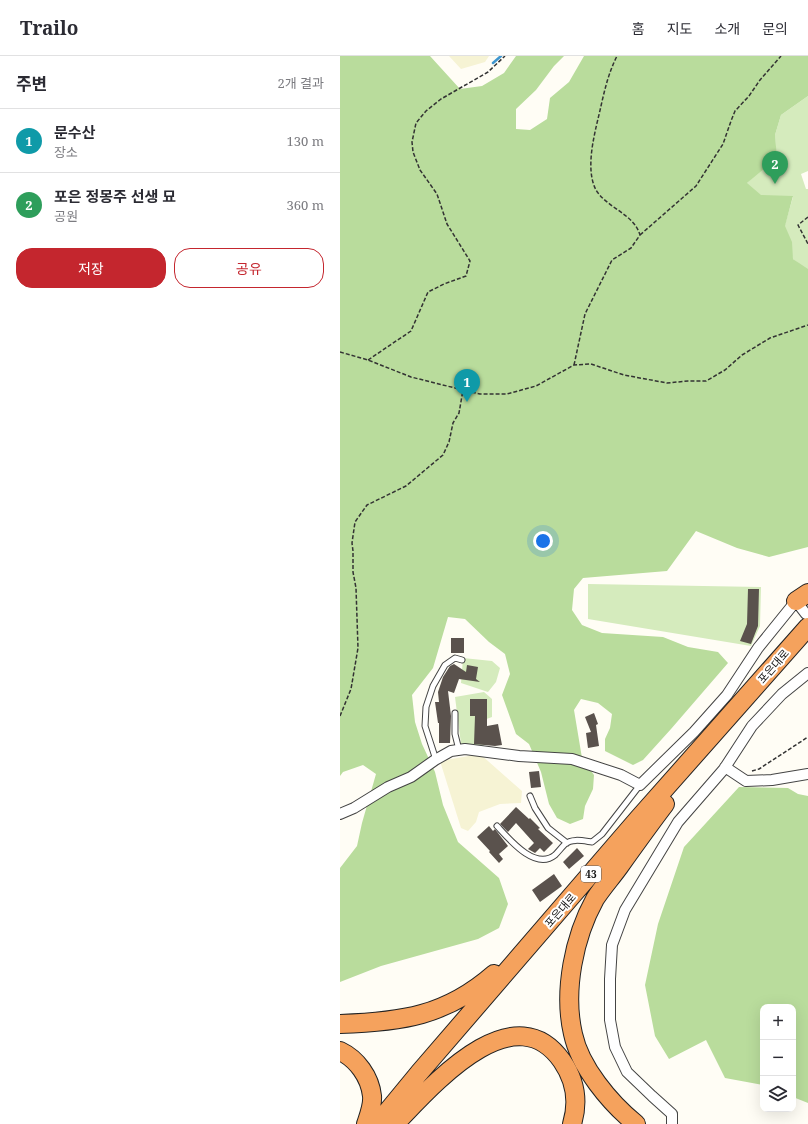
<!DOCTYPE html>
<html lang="ko">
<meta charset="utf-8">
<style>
body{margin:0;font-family:"Noto Serif","Noto Sans KR",serif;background:#f7f7f7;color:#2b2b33}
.controls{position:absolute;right:12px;bottom:12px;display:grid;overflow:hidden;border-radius:8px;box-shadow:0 4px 16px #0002}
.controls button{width:36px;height:36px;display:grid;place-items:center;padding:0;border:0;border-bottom:1px solid #e1e1e2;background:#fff;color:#2b2b33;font:20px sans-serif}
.you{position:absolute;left:203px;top:485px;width:14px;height:14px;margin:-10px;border:3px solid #fff;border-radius:50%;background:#1a73e8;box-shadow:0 0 0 6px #1a73e833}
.badge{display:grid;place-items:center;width:26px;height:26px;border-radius:50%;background:#c4262e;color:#fff;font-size:13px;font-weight:700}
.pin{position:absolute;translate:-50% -33px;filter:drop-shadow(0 1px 2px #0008)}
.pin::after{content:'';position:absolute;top:21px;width:14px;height:12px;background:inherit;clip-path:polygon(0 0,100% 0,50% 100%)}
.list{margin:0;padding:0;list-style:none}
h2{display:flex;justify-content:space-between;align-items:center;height:52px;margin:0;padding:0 16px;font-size:17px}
h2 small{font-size:13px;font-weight:400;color:#7c7c81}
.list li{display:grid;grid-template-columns:26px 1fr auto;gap:12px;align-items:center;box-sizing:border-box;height:64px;padding:0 16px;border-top:1px solid #e1e1e2}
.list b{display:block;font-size:15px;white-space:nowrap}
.list p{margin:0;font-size:13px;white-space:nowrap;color:#7c7c81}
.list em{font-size:13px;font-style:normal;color:#7c7c81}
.actions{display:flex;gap:8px;padding:12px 16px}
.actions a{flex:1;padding:9px 0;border:1px solid #c4262e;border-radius:16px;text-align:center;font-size:14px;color:#c4262e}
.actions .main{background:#c4262e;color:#fff}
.icon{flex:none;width:22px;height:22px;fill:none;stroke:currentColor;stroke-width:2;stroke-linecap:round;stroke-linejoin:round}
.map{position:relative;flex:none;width:468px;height:1068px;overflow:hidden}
header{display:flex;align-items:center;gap:24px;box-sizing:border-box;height:56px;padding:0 20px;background:#fff;border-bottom:1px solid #e1e1e2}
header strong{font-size:19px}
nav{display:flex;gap:22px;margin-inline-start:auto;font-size:14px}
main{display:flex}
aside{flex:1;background:#fff}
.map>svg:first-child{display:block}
</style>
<header>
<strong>Trailo</strong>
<nav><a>홈</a><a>지도</a><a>소개</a><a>문의</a></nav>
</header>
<main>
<aside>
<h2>주변<small>2개 결과</small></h2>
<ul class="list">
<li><span class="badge" style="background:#0f9aa8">1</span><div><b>문수산</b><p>장소</p></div><em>130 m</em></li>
<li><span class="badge" style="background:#2e9e5b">2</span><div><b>포은 정몽주 선생 묘</b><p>공원</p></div><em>360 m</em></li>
</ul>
<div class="actions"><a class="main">저장</a><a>공유</a></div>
</aside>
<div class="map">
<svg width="468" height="1068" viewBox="0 0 468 1068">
<rect width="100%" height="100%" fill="#fffdf5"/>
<path fill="#f6f3d4" d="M109 0H149L145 6 121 13Z
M140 698 182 735 181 747 160 748 139 756 136 766 128 775 121 772 100 705Z"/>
<path fill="#d5ebbd" d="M468 40V115L461 118 466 133H468V215L453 203 444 172 453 141 421 144 404 130 436 98 435 79 441 59Z
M248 528 421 531 420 570 411 590 248 563Z
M123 602 152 605 160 612 156 626 148 636 121 627Z
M144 636 152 643V661L141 665 145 668 144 689 141 693 131 692 121 688 115 641Z"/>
<path fill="#b9dc9c" d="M0 0H90L120 33 142 30 164 17 176 0H224L214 10 196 34 176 53V73L190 74 207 63 210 42 229 26 244 0H468V40L441 59 435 79 437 102 407 127 421 139 453 140 445 170 452 186 453 203 468 213V491L429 501 397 492 356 475 327 515 243 522 234 533 232 554 242 569 262 577 323 581 348 591 378 596 388 607 331 673 303 704 293 709 265 695V683L270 672 272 658 258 647 241 643 234 654 242 702 254 719 253 733 245 750 243 763 230 768 217 762 209 748 201 716 189 688 176 678 162 639 170 618 165 598 149 586 125 563 108 561 93 612 72 639 75 666 82 688 95 716 103 749 118 786 159 822 168 848 159 872 138 883 41 910 0 926V812L17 790 22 767 36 718 23 709 3 716 0 720Z
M399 731 448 732 458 738 468 740V1047L453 1041V951H423V1029L385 1022 366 984 329 1003 315 980 305 929 318 868 344 791Z"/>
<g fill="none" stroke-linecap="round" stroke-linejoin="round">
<path stroke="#3f96cf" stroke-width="2.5" d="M153 7 161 0"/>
</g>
<path fill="#5a524d" d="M408 533H419L418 570 411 588 400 585 407 568Z
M111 582H124V597H111Z
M114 608 126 616 127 609 138 611 136 623 140 626 119 623 114 637 108 635 111 660 110 687H99V667H98L95 646H99L98 636 103 621 110 610Z
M130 643H147V670L158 668 162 689 155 690 134 688 135 660H130Z
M254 657 258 668 256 669 259 690 248 692 246 677 251 676 245 661Z
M199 715 201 731 191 732 189 716Z
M176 751 189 763 190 762 200 772 198 773 213 787 204 796 200 792 195 797 188 793 194 787 176 767 168 776 160 768Z
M149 770 153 775 155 773 168 790 159 798 163 803 159 807 149 796 150 795 137 781Z
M237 792 244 800 229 813 223 806Z
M214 818 222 830 200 846 192 834Z"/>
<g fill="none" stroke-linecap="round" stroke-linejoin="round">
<defs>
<path id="lane" d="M115 657V678L119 694
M96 704 85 670 86 651 93 630 105 609 115 602 122 604
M190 740 195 752 208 772 227 787
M157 770C169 783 195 815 215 799 218 796 221 792 225 788 232 782 244 785 252 786L262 778 300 729"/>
<path id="street" d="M385 711 406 725 432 724 468 718
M0 758 14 752 48 731 71 721 95 704 111 695 125 693 179 700 232 703 281 719 300 729 354 676 387 639 418 592 456 545 466 558
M332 1068V1058L312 1040 287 1016 275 991 270 964V923L272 889 285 854 338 766 384 713 412 670 442 638 468 617"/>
<path id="highway" d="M456 545 468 537
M0 968C61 966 106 960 154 918
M0 995C17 1003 30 1021 32 1040 33 1049 29 1059 26 1068
M37 1068 79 1017 298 763 468 571
M55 1068C90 1032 173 935 222 1005 235 1024 239 1045 232 1068
M296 1068C270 1047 240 1011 233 978 223 935 234 881 255 843 262 832 271 822 279 811 294 790 309 769 325 748"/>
</defs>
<use href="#lane" stroke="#444" stroke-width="7"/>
<use href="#street" stroke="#444" stroke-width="12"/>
<use href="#highway" stroke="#222" stroke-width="20"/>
<path stroke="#333" stroke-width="1.5" stroke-dasharray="4 2" stroke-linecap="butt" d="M468 161 458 169 468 188
M300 179 356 130 383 88 391 65 395 55 409 40 420 24 441 0
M0 296 28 304 71 321 123 334 140 338H167L196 330 234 309 251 308 284 319 327 327 348 325H366L385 314 402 299 430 282 468 269
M28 304 71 275 88 236 104 228 126 220 130 205 107 168 97 138 80 114 73 96 72 86 76 67 86 55 101 43 148 16 165 0
M234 309 245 258 272 204 291 192 300 179C294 158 267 152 256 134 244 111 256 73 261 50 265 32 269 16 277 0
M0 660 11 633 18 592 16 532 13 516V495L12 487 15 466 27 449 66 430 103 399 109 386 113 367 119 357 123 334
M412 715 419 713 468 681"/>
<use href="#lane" stroke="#fff" stroke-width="5"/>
<use href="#street" stroke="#fff" stroke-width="10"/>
<use href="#highway" stroke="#f5a25d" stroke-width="18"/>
</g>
<g text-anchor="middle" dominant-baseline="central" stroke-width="4" stroke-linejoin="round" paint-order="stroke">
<rect fill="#fff" stroke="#585858" stroke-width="1" x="241" y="810" width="20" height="16" rx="3"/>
<g font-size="10" font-weight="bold" fill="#111">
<text x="251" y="818">43</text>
</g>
<g font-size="11" fill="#111" stroke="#fff">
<text transform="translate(433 610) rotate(-49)">포은대로</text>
<text transform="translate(220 854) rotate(-49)">포은대로</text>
</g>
</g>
</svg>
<div class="controls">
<button>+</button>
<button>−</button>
<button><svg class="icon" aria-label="layers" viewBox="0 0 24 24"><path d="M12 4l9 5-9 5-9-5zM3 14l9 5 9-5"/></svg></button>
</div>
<div class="you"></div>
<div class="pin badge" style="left:127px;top:346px;background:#0f9aa8">1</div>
<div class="pin badge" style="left:435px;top:128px;background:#2e9e5b">2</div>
</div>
</main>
